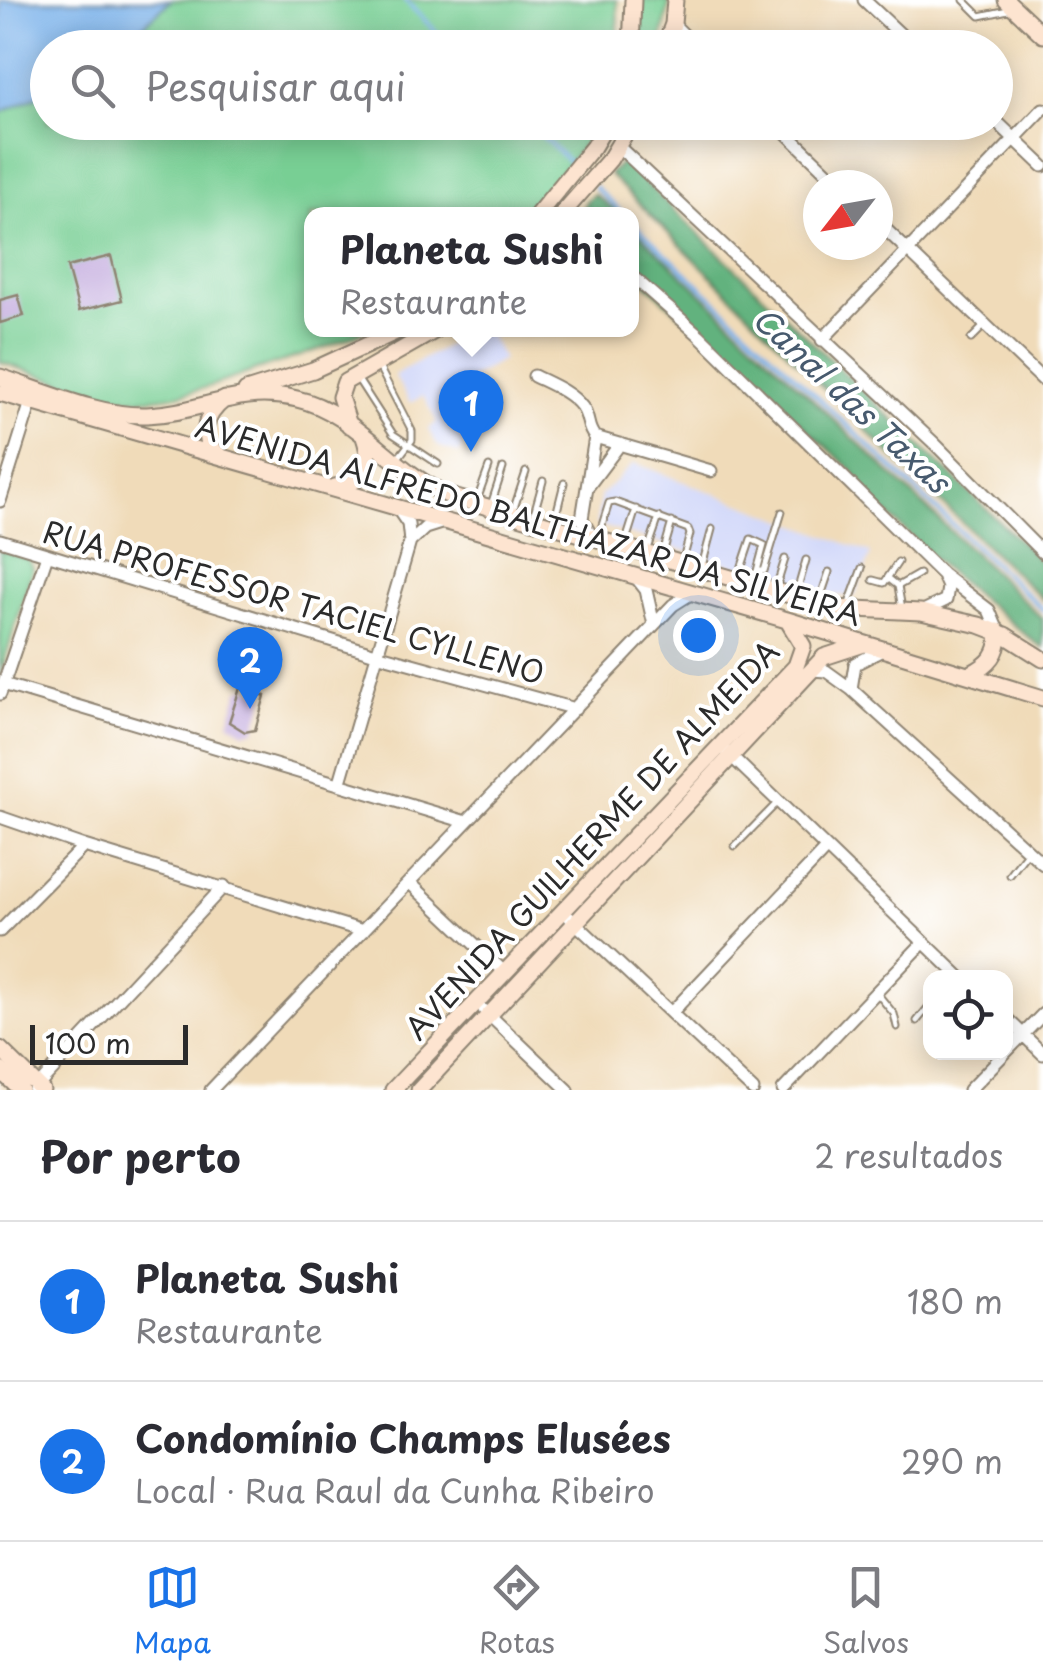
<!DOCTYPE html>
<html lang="pt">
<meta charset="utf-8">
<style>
body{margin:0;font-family:"Playpen Sans",sans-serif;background:#f2f2f3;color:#2b2b33}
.controls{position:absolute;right:30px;bottom:30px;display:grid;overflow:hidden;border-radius:20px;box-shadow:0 5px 25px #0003}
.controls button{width:90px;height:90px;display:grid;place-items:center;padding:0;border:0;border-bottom:2px solid #e1e1e2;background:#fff;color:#2b2b33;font:50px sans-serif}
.compass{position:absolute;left:803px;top:170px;width:90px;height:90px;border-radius:50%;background:#fff;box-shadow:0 5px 25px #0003;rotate:239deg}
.scale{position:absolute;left:30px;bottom:25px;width:158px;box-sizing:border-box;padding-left:10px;border:5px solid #2b2b2b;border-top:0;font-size:28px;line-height:35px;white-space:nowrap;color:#2b2b2b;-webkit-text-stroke:8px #fff;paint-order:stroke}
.you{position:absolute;left:698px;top:635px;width:35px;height:35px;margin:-25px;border:8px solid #fff;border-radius:50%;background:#1a73e8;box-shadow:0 0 0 15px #1a73e833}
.badge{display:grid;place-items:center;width:65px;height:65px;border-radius:50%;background:#1a73e8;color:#fff;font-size:32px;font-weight:700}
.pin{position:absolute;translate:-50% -82px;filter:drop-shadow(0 2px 5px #0008)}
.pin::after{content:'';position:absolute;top:52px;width:35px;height:30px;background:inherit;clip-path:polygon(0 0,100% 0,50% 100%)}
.popup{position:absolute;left:304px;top:207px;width:335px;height:130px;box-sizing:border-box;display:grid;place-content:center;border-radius:20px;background:#fff;filter:drop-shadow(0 2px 8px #0005);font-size:32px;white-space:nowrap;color:#7c7c81}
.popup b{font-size:38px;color:#2b2b33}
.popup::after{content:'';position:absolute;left:50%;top:100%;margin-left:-20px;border:20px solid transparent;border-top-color:#fff}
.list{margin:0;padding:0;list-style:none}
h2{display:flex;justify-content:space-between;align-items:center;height:130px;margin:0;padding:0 40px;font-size:42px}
h2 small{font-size:32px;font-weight:400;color:#7c7c81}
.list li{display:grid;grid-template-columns:65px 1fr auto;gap:30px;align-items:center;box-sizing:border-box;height:160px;padding:0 40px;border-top:2px solid #e1e1e2}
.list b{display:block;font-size:38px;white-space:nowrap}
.list p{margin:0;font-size:32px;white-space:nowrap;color:#7c7c81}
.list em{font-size:32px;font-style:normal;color:#7c7c81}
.icon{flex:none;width:55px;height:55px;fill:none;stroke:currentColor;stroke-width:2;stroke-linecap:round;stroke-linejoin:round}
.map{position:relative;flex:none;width:1043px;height:1090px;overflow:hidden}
.search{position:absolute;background:#fff;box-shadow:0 5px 25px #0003;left:30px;right:30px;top:30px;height:110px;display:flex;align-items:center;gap:25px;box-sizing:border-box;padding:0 35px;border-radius:55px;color:#7c7c81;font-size:38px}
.sheet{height:450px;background:#fff}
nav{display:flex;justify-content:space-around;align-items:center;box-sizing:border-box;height:140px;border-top:2px solid #e1e1e2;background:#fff;font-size:28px;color:#7c7c81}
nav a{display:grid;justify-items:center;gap:5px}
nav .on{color:#1a73e8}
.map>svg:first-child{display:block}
</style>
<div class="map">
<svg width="1043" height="1090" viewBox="0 0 1043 1090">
<rect width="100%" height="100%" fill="#fff"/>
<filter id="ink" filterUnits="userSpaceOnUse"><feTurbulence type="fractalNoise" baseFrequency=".01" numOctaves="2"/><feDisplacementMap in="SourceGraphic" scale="20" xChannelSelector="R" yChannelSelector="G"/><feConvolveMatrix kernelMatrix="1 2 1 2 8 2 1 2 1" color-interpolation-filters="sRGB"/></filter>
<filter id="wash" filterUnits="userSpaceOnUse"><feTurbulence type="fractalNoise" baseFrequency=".0048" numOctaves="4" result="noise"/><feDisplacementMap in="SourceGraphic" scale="40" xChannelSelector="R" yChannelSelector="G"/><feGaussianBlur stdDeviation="2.25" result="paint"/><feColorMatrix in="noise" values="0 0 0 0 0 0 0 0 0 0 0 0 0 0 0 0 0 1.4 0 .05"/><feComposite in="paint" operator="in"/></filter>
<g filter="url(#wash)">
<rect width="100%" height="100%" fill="#f0dbb9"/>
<path fill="#d3d9f9" d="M476 330H486L503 359 465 382 473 396 467 401 473 411 460 454 438 446 428 429 437 422 423 396 410 403 394 375Z
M634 463 871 553 855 596 833 595 596 524 601 495Z"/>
<path fill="#78cf94" stroke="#527d60" stroke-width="2.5" d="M171 0H617L618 47 87 48 101 42 130 38Z
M640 0H670L660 47 640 48Z
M47 80 48 122 599 123 545 195 526 214 311 215V330H367C333 346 296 357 259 369 222 382 181 399 141 399 101 399 40 374 0 362V113L42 94Z
M0 550 28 559 33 568 0 676Z"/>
<path fill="#62b27e" stroke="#466e54" stroke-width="2.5" d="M623 161 1024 545 1043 564V600L885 449 609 174Z
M594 194 619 214H581L586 201Z
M631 226 1043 619V649L948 572 866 494 852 470 631 270Z"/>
<path fill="#7bb2ea" stroke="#536e8a" stroke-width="2.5" d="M0 0H171L130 38 101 42 87 47 48 48 47 80 42 94 0 113Z"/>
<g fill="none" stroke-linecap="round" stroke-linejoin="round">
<path stroke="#7bb2ea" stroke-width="4" d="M405 0 452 48
M528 122 574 167
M595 187 624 215
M631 221 1043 610"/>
</g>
<g id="blocks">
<path fill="#bfa6dc" d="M111 256 122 300 79 311 67 267Z
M18 295 24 316 0 323V300Z
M245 687 265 696 255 730 245 732 229 722 240 688 244 690Z"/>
</g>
</g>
<g filter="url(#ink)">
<use href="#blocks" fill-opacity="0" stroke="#8e8372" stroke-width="2.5"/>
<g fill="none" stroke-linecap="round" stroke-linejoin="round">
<defs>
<path id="lane" d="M964 0 980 16 1008 10
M971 339 983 327
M379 367 412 431V440L398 458
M357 378 393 434 438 464
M477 500 489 467
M491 505 503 468
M513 511 526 472
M533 517 543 481
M554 523 564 483
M598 538 609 503 615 502 688 529 690 534 683 560
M625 544 636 509
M647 552 659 517
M663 553 672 522
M702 566 712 529
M757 571H764L782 512
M738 578 751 539 764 545 754 582
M888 578 898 586 902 609
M873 580 884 583 898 562
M898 586 919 574
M776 588 785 559
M796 595 806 560
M819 602 829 572
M848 606 862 568
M735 846 778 802
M1010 875 1027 853
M876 992 894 1014 897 1027
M917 1021 930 1005"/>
<path id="street" d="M864 0 915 48
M673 24 697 48
M996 121 1043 166
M775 122 840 185
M619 147 935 444 1043 553
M878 222 1043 380
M631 275 699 335 942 574 989 610 998 631
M822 340 1043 109
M534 376C550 384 571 392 582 407 590 417 586 428 595 437L711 471
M589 485 620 444
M0 501 31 402
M592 537 582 519 595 437
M0 540 376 654 575 709
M410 542 425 528 444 522
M635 576 646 590 654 625
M921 612 946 600 948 587 944 578
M812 670 826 671 851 689 1043 864
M3 684 466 822
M851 689 855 664 884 649
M0 694 47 555
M727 752 961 978
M340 782 410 542 408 524 397 508
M0 817 84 846 363 931
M409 882 505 973
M570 918 753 1090
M0 931 84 846
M484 1010 568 1090
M671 1013 825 850
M1006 1018 1043 1054
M34 1090 224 886
M211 1090 673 605 692 593
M783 1090 923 943
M969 1090 1043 1014"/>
<path id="secondary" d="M1006 0 1043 35
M631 48 633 0
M664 48 673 24 675 0
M537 215 593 147 608 122
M561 215 610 159 632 122
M0 377C43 391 102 417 147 415 202 413 237 385 297 399 356 412 393 473 450 496L834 608 921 612 979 625 1005 635 1043 659
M246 391 313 370 400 330
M0 393 787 620 1043 698
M349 425 340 397 345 382 436 330
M222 457C197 440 203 416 225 399
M335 487C366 482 374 466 364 437
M970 674C989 665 1001 653 998 631
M0 1049 42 1090
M0 1070 21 1090
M393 1090 796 666 803 646 788 621
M419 1090 824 657 864 644"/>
</defs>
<use href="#lane" stroke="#8e8372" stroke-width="9"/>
<use href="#street" stroke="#8e8372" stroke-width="15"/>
<use href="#secondary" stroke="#8e8372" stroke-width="19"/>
<use href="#lane" stroke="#fff" stroke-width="5"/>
<use href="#street" stroke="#fff" stroke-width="11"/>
<use href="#secondary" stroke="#fde4d0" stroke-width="15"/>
</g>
</g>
<g text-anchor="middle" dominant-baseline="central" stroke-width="8" stroke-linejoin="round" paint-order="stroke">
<g font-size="30" fill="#2b2b2b" stroke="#fff">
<text transform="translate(529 519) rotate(16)">AVENIDA ALFREDO BALTHAZAR DA SILVEIRA</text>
<text transform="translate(294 601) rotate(16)">RUA PROFESSOR TACIEL CYLLENO</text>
<text transform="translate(591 839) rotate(-47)">AVENIDA GUILHERME DE ALMEIDA</text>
</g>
<g font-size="32" font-style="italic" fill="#475a6e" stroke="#fff">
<text transform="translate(852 399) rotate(43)">Canal das Taxas</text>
</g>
</g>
</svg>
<div class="controls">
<button><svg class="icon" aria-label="locate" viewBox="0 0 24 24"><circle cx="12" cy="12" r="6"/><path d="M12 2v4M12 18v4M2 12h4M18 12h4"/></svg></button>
</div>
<svg class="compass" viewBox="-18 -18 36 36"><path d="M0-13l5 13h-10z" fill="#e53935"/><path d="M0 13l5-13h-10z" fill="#7c7c81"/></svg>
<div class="scale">100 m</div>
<div class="you"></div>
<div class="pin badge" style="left:471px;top:452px">1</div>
<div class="popup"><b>Planeta Sushi</b>Restaurante</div>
<div class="pin badge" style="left:250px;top:709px">2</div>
<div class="search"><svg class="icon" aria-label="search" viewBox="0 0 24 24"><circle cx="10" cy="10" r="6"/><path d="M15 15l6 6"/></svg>Pesquisar aqui</div>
</div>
<section class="sheet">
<h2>Por perto<small>2 resultados</small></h2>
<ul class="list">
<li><span class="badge">1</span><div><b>Planeta Sushi</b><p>Restaurante</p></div><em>180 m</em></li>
<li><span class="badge">2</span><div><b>Condomínio Champs Elusées</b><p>Local · Rua Raul da Cunha Ribeiro</p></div><em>290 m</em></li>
</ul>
</section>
<nav>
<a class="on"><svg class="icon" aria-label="map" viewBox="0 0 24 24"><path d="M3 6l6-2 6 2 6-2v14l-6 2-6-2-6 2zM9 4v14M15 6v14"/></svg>Mapa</a>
<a><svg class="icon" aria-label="directions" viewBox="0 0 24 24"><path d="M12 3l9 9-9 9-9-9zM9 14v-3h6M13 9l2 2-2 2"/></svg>Rotas</a>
<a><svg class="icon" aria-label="saved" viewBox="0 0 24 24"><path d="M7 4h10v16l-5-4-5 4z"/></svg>Salvos</a>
</nav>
